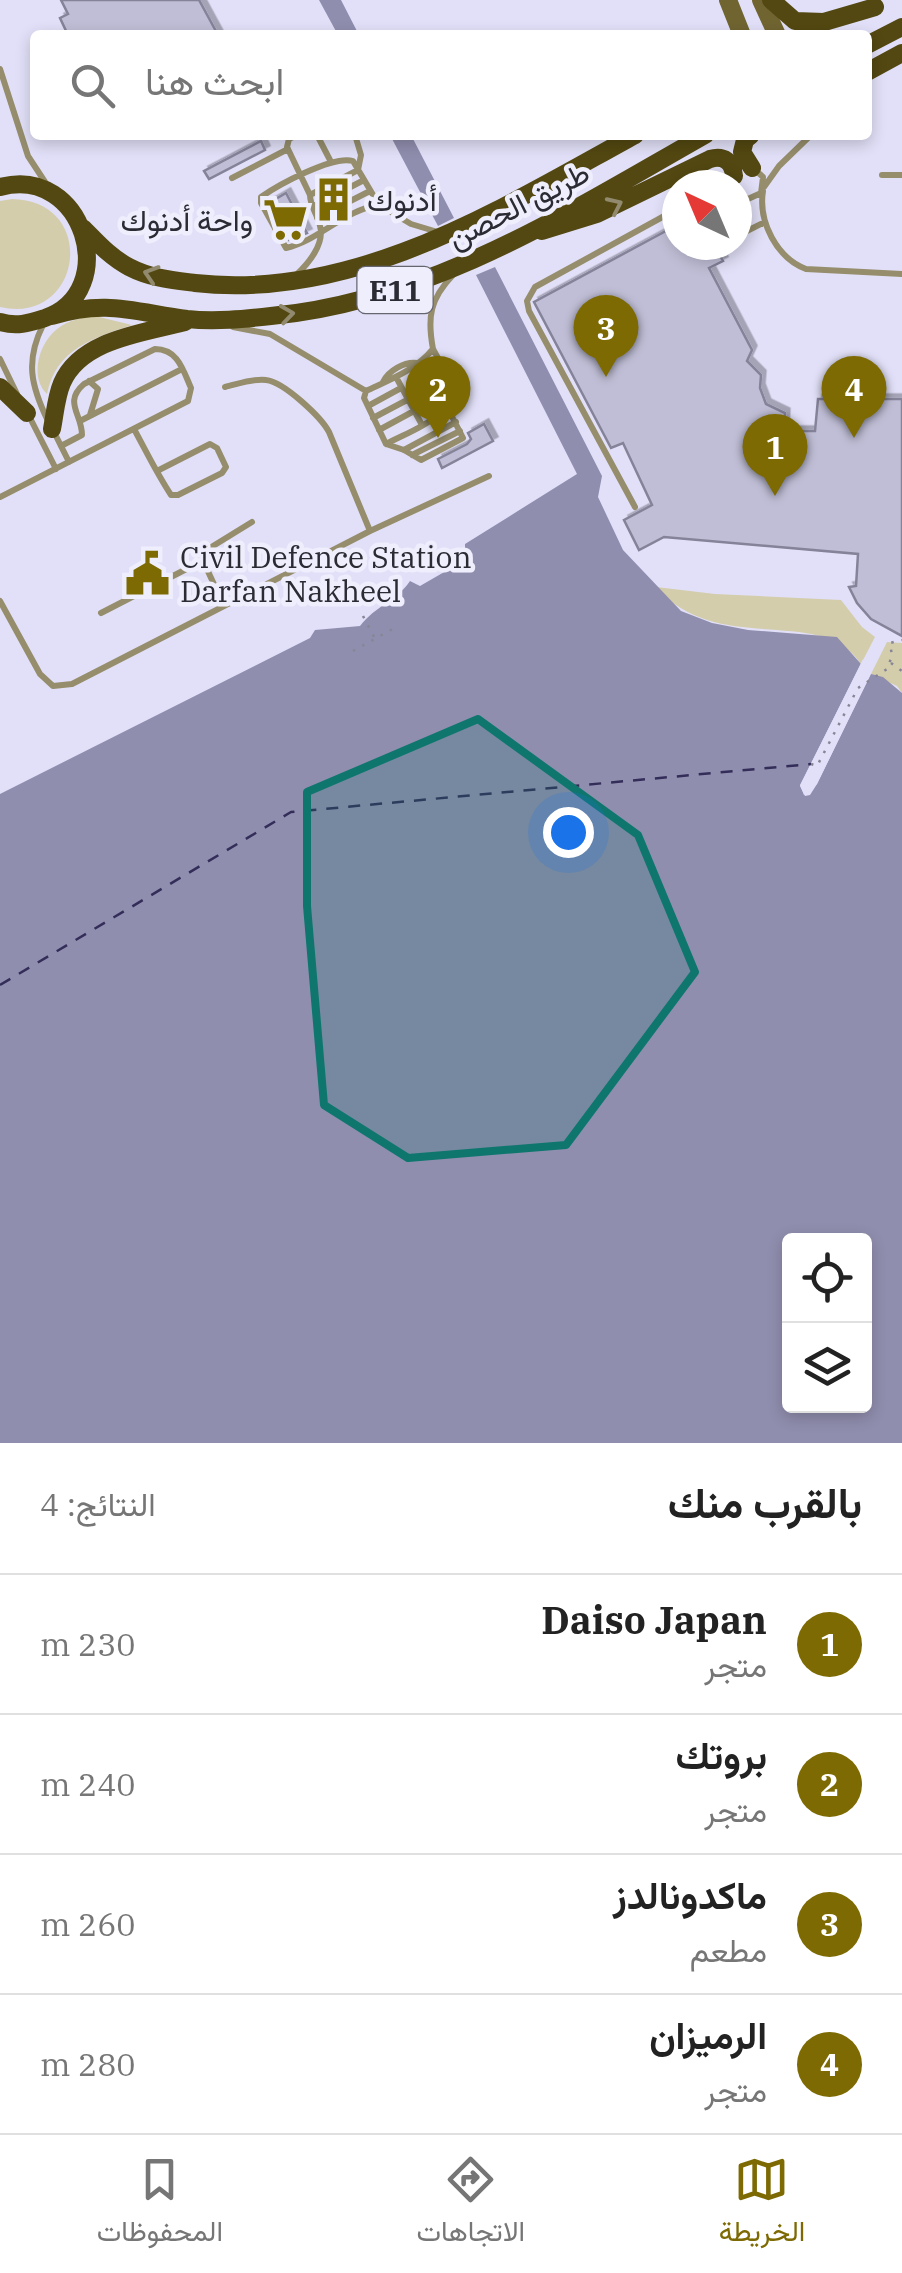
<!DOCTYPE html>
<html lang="ar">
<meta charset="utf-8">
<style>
body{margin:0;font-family:"IBM Plex Serif",Vazirmatn,serif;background:#f2f2f2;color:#222;direction:rtl}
.controls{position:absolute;right:30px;bottom:30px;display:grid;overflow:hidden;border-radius:10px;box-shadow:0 5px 15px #0003}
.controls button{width:90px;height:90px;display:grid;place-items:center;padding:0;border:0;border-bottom:2px solid #e0e0e0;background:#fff;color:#222;font:50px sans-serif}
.compass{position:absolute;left:662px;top:170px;width:90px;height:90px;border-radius:50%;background:#fff;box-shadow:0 5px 15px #0003;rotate:316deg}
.you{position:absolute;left:568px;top:832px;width:35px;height:35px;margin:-25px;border:8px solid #fff;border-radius:50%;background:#1a73e8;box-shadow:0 0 0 15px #1a73e833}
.badge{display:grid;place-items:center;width:65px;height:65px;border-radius:50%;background:#7d6a02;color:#fff;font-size:32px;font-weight:700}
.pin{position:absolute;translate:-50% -82px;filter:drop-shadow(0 2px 5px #0008)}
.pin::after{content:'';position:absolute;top:52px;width:35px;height:30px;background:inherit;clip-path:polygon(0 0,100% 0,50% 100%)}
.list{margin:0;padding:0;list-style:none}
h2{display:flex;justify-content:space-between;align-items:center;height:130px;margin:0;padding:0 40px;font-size:42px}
h2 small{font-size:32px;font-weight:400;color:#767676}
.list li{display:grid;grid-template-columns:65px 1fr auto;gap:30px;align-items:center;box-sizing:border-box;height:140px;padding:0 40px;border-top:2px solid #e0e0e0}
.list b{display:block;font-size:38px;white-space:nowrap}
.list p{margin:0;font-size:32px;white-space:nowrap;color:#767676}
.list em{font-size:32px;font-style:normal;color:#767676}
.icon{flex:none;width:55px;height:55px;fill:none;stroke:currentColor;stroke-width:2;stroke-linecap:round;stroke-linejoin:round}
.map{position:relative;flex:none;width:902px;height:1443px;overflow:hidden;direction:ltr}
.search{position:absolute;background:#fff;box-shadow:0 5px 15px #0003;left:30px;right:30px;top:30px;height:110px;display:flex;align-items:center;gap:25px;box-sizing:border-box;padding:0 35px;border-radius:10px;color:#767676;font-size:38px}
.sheet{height:690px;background:#fff}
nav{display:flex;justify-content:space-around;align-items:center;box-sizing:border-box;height:140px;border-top:2px solid #e0e0e0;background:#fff;font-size:28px;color:#767676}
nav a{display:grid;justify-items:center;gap:5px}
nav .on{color:#7d6a02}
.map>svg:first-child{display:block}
</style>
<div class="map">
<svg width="902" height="1443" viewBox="0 0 902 1443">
<defs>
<filter id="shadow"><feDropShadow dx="4.5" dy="-4.5" stdDeviation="0" flood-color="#0004"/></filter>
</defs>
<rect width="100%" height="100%" fill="#e1e0f8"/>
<path fill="#d4cdab" d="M12 199C100 201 82 326 0 307V201Z
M95 316 132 325C93 338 56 349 47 394 29 377 39 343 57 329 68 320 81 318 95 316Z
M656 587 715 594 841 600 862 627 875 637 861 664C821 603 718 658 656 587Z
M887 642 902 643V693L897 686 871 674Z"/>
<path fill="#908eae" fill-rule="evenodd" d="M319 0H341L359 35H338Z
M390 135H411L454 218 438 226Z
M495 267 602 476 598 497 623 550 681 611 712 623 748 630 837 637 861 664 800 785 804 795 817 784 871 674 883 677 902 693V1443H0V794L310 638 315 630 360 626C375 606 397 601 410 581L420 586 465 560V544L577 474 476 275ZM790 1240H864V1406H790Z"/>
<path fill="#e1e0f8" d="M863 659 865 666 805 786 807 790 866 672 873 669 817 784 810 795 805 796 800 786Z"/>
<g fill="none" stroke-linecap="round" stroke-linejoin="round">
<path stroke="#332d59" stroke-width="2.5" stroke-dasharray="12 10" stroke-linecap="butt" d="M0 985 291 812 811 764"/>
</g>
<path fill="#bfbed6" stroke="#858399" stroke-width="2.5" filter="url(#shadow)" d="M61 0H199L218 35H68L60 18 68 14Z
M261 141 265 150 209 179 204 171Z
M286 193 307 233 289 240 269 203Z
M677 225V245H714L723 261 709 268 752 350 747 361 761 375 760 388 766 404 785 413 784 431H815L818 399H902V636L871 619 857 603 849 587 856 586 858 554 664 537 639 550 624 520 652 505 623 443 611 448 534 302Z
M427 383 432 392 428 394 434 406 423 412 412 391Z
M484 424 493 441 442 468 438 459 467 444 471 439 468 433Z"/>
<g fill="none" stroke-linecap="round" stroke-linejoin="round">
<path stroke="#868696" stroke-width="2.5" stroke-dasharray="2.5 8" stroke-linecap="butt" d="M363 616 374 637
M353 651 398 626
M891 663 902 671
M811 764 817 766 858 688 887 669 892 656 890 643 902 640"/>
<path stroke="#958d6c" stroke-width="6" d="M0 69 28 156 47 185
M297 135 289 139 287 147 310 195
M317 135 331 162
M882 175H902
M232 178 288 149
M764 187 779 166 811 135
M763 191C758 222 777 258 806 269L902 274
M737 194 748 199 761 193 763 177 753 168
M379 205C344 210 320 240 286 248L261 203V197C278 185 333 155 353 161L379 205 411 224 441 233
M312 207 364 180
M317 218 370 191
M737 236 765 222
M296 275C308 264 325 244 320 226 318 215 310 207 310 195L358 170 361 155 355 135
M43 325C25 361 31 386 48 421
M233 327 270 334 366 391C389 380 416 370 433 349 427 317 430 299 453 275
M0 359 17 394
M396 377 422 425
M89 381 98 389 90 415
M383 382C388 371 405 361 417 363
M225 387C238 384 254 378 266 380 284 382 321 417 329 432L370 531
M366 391 364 398 386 444C414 429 450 420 452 384L433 349
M368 406 401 388
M28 414 56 469
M373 418 407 400
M80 421 182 369
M134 429C146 451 157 474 171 495H178L222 473 226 467 217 448 210 444 157 471
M379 430 414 411
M54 432 69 462
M386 444 404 450 421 460 463 438 423 360
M404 450 456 422
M412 455 460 431
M0 497 188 401 191 388C183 370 178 349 155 349L84 384C63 402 82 414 82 435L61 446
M635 507 529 311 527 301 535 287 677 209
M0 601 40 674 53 686 72 684 370 531 489 476
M224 606 200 554 252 522
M101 613 202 561"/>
<path stroke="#706431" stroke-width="18" d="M728 0 742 35
M761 0 777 35"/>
<path stroke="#534811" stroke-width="18" d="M771 0 795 21 824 22 875 7
M867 45 902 27
M867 72 902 53
M751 135 745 140 742 152 752 168
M0 187C84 164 122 292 45 318 29 323 17 327 0 322
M83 228C97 242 110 257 129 267 150 278 171 280 195 283 355 301 500 209 635 135
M542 231 597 214 710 159C724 155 733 162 734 176
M52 316C105 299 135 312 187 319 215 322 244 319 271 316 431 301 569 212 705 135
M0 387 27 413
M52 429C55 414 56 397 62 383 81 339 144 333 185 322"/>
</g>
<defs><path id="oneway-chevron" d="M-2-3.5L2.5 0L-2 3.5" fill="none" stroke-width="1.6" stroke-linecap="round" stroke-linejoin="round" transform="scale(2.5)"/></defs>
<g stroke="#918a6f">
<use href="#oneway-chevron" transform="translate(615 205) rotate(-25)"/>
<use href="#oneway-chevron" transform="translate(151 274) rotate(-162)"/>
<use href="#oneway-chevron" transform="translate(287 314) rotate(-8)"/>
</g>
<path fill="#0f766e" fill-opacity="0.2" stroke="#0f766e" stroke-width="8" stroke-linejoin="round" d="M478 719 638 835 695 972 566 1145 408 1158 324 1105 307 906V792Z"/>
<defs>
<symbol id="building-bare" viewBox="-9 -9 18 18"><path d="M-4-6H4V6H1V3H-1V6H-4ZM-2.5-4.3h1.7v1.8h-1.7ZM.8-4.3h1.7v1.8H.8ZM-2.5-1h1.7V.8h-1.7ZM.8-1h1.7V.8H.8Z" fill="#7d6a02" stroke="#efeefd" stroke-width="2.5" paint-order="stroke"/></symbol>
<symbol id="supermarket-bare" viewBox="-9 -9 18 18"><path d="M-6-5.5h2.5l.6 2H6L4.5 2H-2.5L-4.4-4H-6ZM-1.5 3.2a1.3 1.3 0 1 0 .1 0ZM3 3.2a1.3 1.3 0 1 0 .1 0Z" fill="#7d6a02" stroke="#efeefd" stroke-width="2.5" paint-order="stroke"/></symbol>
<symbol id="civic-bare" viewBox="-9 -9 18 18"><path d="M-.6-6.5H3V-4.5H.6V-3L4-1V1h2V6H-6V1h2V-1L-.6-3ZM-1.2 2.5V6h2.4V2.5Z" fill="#7d6a02" stroke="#efeefd" stroke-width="2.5" paint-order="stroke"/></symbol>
</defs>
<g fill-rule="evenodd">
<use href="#building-bare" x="302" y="168" width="63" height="63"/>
<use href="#supermarket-bare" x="254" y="188" width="63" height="63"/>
<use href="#civic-bare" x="116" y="542" width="63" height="63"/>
</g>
<g text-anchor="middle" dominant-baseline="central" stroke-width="9" stroke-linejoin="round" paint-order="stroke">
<rect fill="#efeefd" stroke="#666670" stroke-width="2.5" x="357.5" y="267" width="75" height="46" rx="8"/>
<g font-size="28" font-weight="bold" fill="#2b2b34">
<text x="395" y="290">E11</text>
</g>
<g font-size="30" fill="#2b2b34" stroke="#efeefd" text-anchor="start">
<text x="367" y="199">أدنوك</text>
<text x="253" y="219" text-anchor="end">واحة أدنوك</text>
<text x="180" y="556">Civil Defence Station<tspan x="180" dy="34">Darfan Nakheel</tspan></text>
</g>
<g font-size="30" fill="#2b2b34" stroke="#efeefd">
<text transform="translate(518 204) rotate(-27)">طريق الحصن</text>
</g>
</g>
</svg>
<div class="controls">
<button><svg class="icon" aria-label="locate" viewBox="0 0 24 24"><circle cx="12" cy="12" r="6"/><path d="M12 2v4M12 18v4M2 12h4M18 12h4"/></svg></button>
<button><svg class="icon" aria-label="layers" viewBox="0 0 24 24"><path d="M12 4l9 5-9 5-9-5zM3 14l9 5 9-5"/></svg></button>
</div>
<svg class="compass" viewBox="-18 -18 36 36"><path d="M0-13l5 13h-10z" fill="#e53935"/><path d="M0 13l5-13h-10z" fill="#767676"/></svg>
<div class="you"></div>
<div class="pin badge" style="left:775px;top:496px">1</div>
<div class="pin badge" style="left:438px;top:438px">2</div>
<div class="pin badge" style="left:606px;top:377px">3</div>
<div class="pin badge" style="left:854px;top:438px">4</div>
<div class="search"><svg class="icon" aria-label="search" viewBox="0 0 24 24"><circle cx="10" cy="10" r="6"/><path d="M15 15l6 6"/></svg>ابحث هنا</div>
</div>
<section class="sheet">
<h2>بالقرب منك<small>النتائج: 4</small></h2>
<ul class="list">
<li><span class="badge">1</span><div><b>Daiso Japan</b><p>متجر</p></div><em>230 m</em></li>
<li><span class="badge">2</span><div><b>بروتك</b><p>متجر</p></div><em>240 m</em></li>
<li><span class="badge">3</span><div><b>ماكدونالدز</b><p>مطعم</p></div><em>260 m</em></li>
<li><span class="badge">4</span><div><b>الرميزان</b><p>متجر</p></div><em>280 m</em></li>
</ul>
</section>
<nav>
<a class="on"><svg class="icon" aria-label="map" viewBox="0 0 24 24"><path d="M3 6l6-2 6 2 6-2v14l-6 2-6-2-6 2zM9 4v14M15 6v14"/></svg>الخريطة</a>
<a><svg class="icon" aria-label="directions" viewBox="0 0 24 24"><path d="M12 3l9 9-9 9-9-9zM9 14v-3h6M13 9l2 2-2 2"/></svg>الاتجاهات</a>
<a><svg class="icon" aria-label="saved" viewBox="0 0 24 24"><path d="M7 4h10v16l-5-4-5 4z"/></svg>المحفوظات</a>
</nav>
